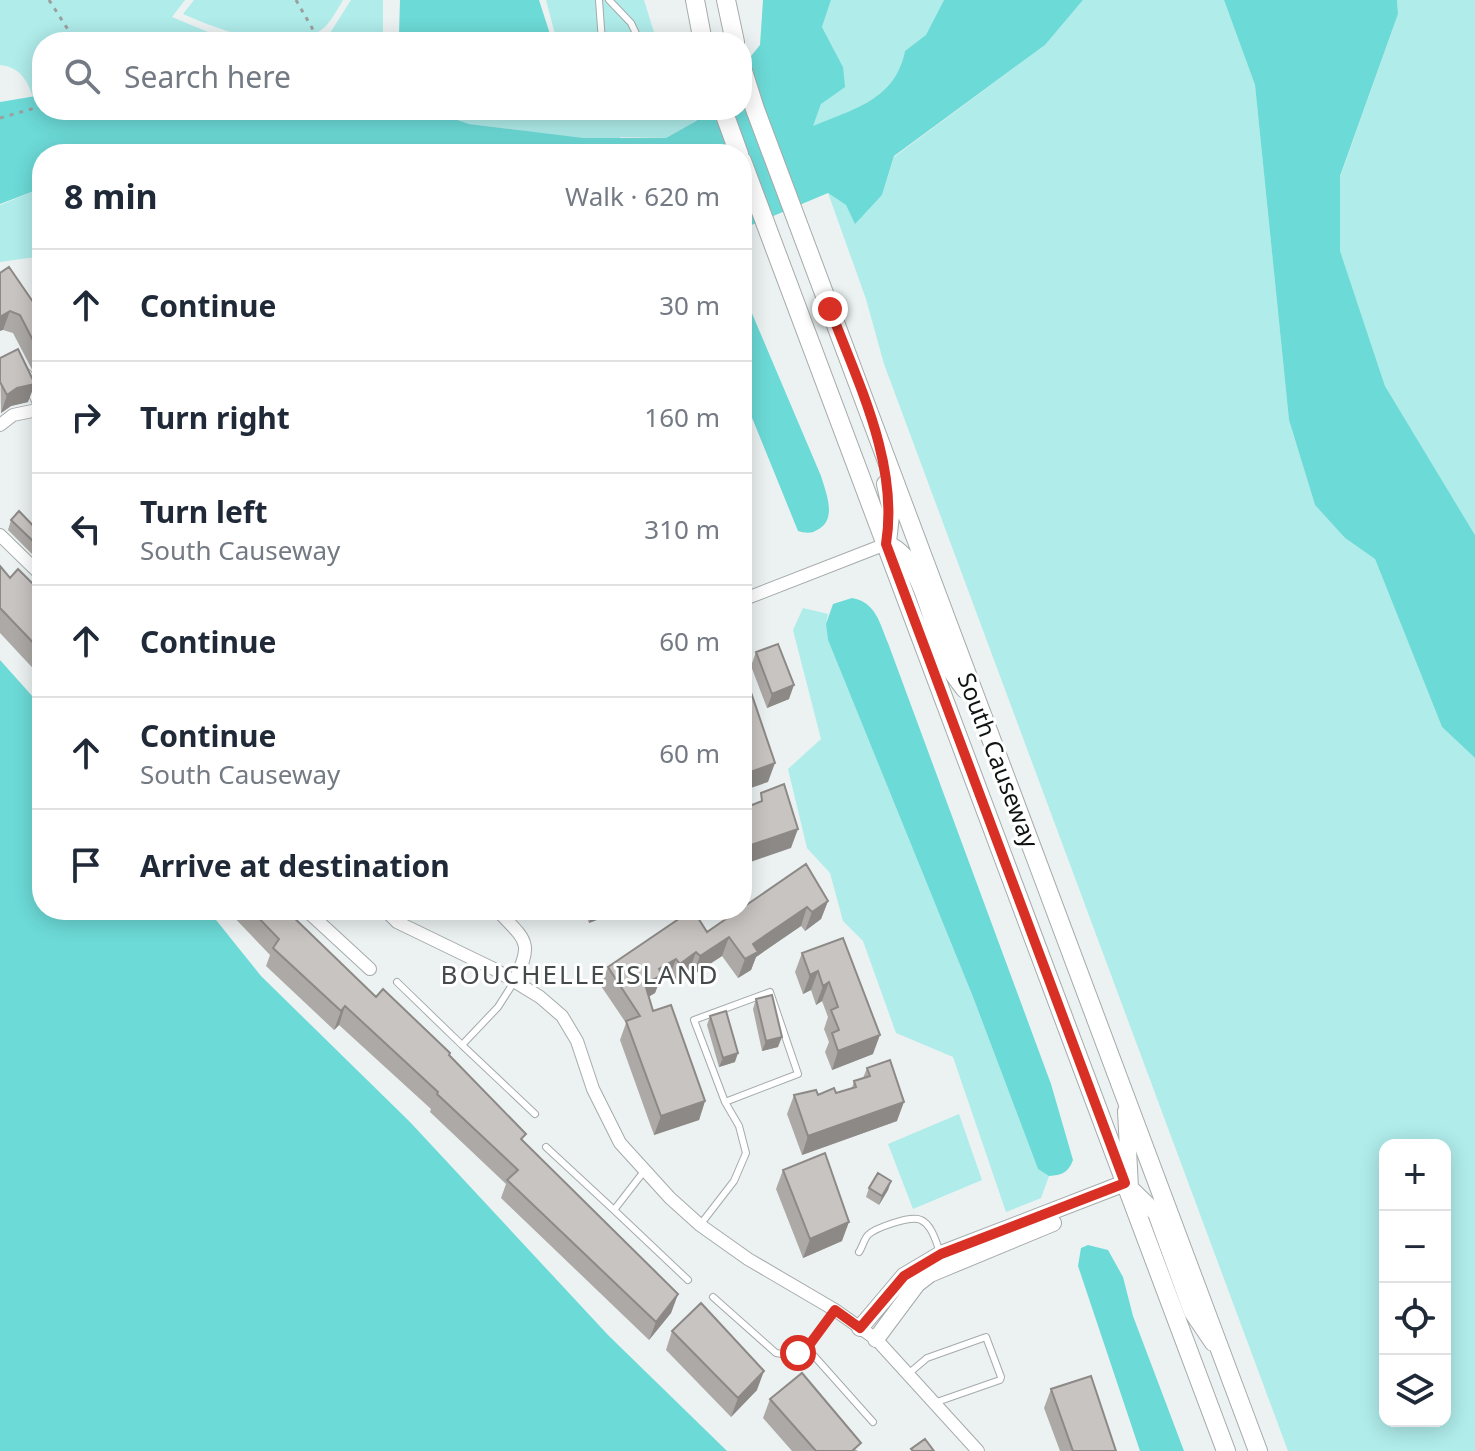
<!DOCTYPE html>
<meta charset="utf-8">
<style>
body{margin:0;font-family:"Noto Sans",sans-serif;background:#f6f6f7;color:#1f2937}
.controls{position:absolute;right:24px;bottom:24px;display:grid;overflow:hidden;border-radius:16px;box-shadow:0 4px 20px #0003}
.controls button{width:72px;height:72px;display:grid;place-items:center;padding:0;border:0;border-bottom:2px solid #e0e1e3;background:#fff;color:#1f2937;font:40px sans-serif}
.stop{position:absolute;width:24px;height:24px;margin:-18px;border:6px solid #d93025;border-radius:50%;background:#fff}
.stop.end{background:#d93025;border-color:#fff;box-shadow:0 2px 8px #0008}
.list{margin:0;padding:0;list-style:none}
h2{display:flex;justify-content:space-between;align-items:center;height:104px;margin:0;padding:0 32px;font-size:34px}
h2 small{font-size:26px;font-weight:400;color:#747a83}
.list li{display:grid;grid-template-columns:52px 1fr auto;gap:24px;align-items:center;box-sizing:border-box;height:112px;padding:0 32px;border-top:2px solid #e0e1e3}
.list b{display:block;font-size:30px;white-space:nowrap}
.list p{margin:0;font-size:26px;white-space:nowrap;color:#747a83}
.list em{font-size:26px;font-style:normal;color:#747a83}
.icon{flex:none;width:44px;height:44px;fill:none;stroke:currentColor;stroke-width:2;stroke-linecap:round;stroke-linejoin:round}
.map{position:relative;flex:none;width:1475px;height:1451px;overflow:hidden}
.search{position:absolute;background:#fff;box-shadow:0 4px 20px #0003;left:32px;top:32px;width:720px;height:88px;display:flex;align-items:center;gap:20px;box-sizing:border-box;padding:0 28px;border-radius:32px;color:#747a83;font-size:30px}
.panel{position:absolute;background:#fff;box-shadow:0 4px 20px #0003;left:32px;top:144px;width:720px;height:776px;border-radius:32px}
.map>svg:first-child{display:block}
</style>
<div class="map">
<svg width="1475" height="1451" viewBox="0 0 1475 1451">
<rect width="100%" height="100%" fill="#ecf2f2"/>
<path fill="#afecea" fill-rule="evenodd" d="M0 0H185L172 17 208 32 244 42H42V95L33 97C27 80 20 67 0 65Z
M194 0H343C337 10 330 24 321 30 284 56 220 30 183 14Z
M351 0H383V42H314L330 33Z
M546 0H644L657 42H557Z
M831 0H944L926 36 905 51C895 100 852 109 812 127L821 104 843 67 822 27Z
M1083 0H1224L1255 85 1289 420 1315 505 1345 538 1375 559 1442 727 1475 758V1451H1288L884 364 866 299 828 193 846 205 855 223 882 195 894 157 1045 45ZM1385 1145H1445V1421H1385Z
M1397 0H1475V535L1385 386 1340 252V177L1398 14Z
M429 110H686L696 121 666 138 621 137 602 154 519 130 469 124Z
M42 188V256L0 262V205Z
M803 608 828 614 826 624 828 640 973 997 1038 1169 1049 1176 1041 1198 1006 1212 953 1057 896 1033 863 941 843 921 830 873 807 848 788 769 821 739 793 630Z
M959 1114 982 1180 913 1209 888 1144Z"/>
<path fill="#6cdad7" d="M400 0H539L549 31V40L408 42 399 34Z
M763 0H831L822 27 843 67 845 87 821 104 813 126C853 109 895 100 905 51L926 35 944 0H1083L1045 45 894 156 882 195 855 224 846 205 828 193 742 229V154H42V188L0 204V102L42 95V110H429L469 124 583 138H666L696 121 706 110H742V67L760 45Z
M1224 0H1397L1398 14 1340 176V251L1385 386 1475 535V758L1442 727 1375 559 1345 538 1315 505 1289 420 1255 85Z
M742 290 821 476C826 493 838 520 817 530 811 534 805 533 798 531L742 393Z
M852 598C876 602 880 624 888 643L1051 1084 1073 1160C1068 1173 1062 1175 1049 1176L1038 1169 973 997 828 640 826 624 833 604Z
M0 660 42 707V910H208L261 976 410 1122 608 1335 727 1451H0Z
M1088 1245 1108 1250 1123 1277 1133 1316 1184 1451H1140L1078 1266 1081 1248Z"/>
<g fill="none" stroke-linecap="round" stroke-linejoin="round">
<defs>
<path id="service" d="M599 0 602 42
M609 0 631 23 640 42
M397 982 462 1045 498 1007 514 982
M462 1045 535 1114
M546 1147 614 1210 645 1170
M614 1210 688 1280
M700 1225 734 1181 746 1153 739 1126 725 1102 694 1020 770 992 798 1074 725 1102
M859 1252C862 1248 864 1239 868 1235 875 1228 911 1215 921 1220 932 1225 936 1242 940 1252
M713 1297 776 1353 788 1355 807 1348
M835 1310 807 1348 873 1422
M908 1374 927 1358 986 1337 1001 1377 1000 1380 934 1403"/>
<path id="minor" d="M26 375 42 409
M0 425 13 415 42 409
M0 535 42 576
M742 600 886 544
M306 910 370 969
M385 910 397 922 494 969 540 997 562 1016 577 1041 593 1089 620 1143 670 1198 700 1225 748 1259 835 1310 876 1339 978 1451
M497 910C526 941 534 941 514 982"/>
<path id="tertiary" d="M1126 1111 1130 1188
M860 1328 904 1276 941 1254 1125 1183 1156 1213 1192 1312 1213 1343
M876 1339 917 1284 930 1274 1053 1223"/>
<path id="secondary" d="M695 0 703 42
M726 0 735 42
M742 68 755 109 1258 1451
M723 110 739 154
M742 161 1226 1451
M886 484 891 507 887 542
M886 544C928 562 931 632 951 669 955 676 960 682 965 689"/>
</defs>
<use href="#service" stroke="#a5aaaa" stroke-width="8"/>
<use href="#minor" stroke="#a5aaaa" stroke-width="14"/>
<use href="#tertiary" stroke="#a5aaaa" stroke-width="18"/>
<use href="#secondary" stroke="#a5aaaa" stroke-width="20"/>
<path stroke="#9b9f9f" stroke-width="3" stroke-dasharray="4 6" stroke-linecap="butt" d="M49 0 76 42
M296 0 320 42
M347 110 369 114
M0 118 42 106"/>
<use href="#service" stroke="#fff" stroke-width="6"/>
<use href="#minor" stroke="#fff" stroke-width="12"/>
<use href="#tertiary" stroke="#fff" stroke-width="16"/>
<use href="#secondary" stroke="#fff" stroke-width="18"/>
</g>
<path fill="#aca9a6" d="M0 273 42 315V382L39 383 13 333 3 330Z
M0 358 28 402 11 406 1 413Z
M11 520 41 547 33 555 8 530Z
M0 566 10 578 42 593V678L0 633Z
M756 652 789 699 767 708 751 666Z
M828 901 821 919 805 931 801 926 756 957 751 970 738 978 722 956 693 975 689 971 673 983 669 978 658 985 655 993 648 997 653 1011 705 1101 699 1120 654 1135 620 1040 626 1023 601 986 608 967 707 932Z
M227 910H289L288 912 376 997 449 1056 523 1141 678 1294 671 1313 649 1340 501 1198 506 1184 430 1112 431 1109 339 1025 334 1030 266 966 270 955Z
M584 910H622L589 923Z
M843 938 873 1054 832 1070 825 1052 829 1042 824 1029 828 1017 822 1001 816 1005 811 990 803 994 795 972 802 953Z
M756 999 778 1047 762 1051 753 1009Z
M710 1016 735 1062 719 1067 707 1025Z
M867 1068 897 1121 802 1155 787 1114 794 1095 836 1093 852 1088 854 1081 863 1078Z
M783 1170 842 1241 803 1258 776 1189Z
M891 1181 888 1190 879 1205 866 1197 869 1188Z
M672 1331 757 1390 731 1417 666 1350Z
M1051 1389 1116 1451H1060L1044 1408Z
M770 1399 858 1451H792L763 1418Z"/>
<path fill="#8c8987" d="M10 311 3 330 0 331V317Z
M35 384 28 402 11 406 1 413 7 395 17 388Z
M42 540 41 547 33 555 37 545Z
M794 685 789 699 767 708 772 694Z
M775 763 768 782 742 791V775Z
M798 829 791 848 742 865V848Z
M828 901 821 919 805 931 812 912Z
M807 907 801 926 756 957 751 970 738 978 745 959 753 944Z
M594 910H622L589 923Z
M729 937 722 956 693 975 700 956Z
M696 952 689 971 673 983 680 964Z
M676 959 669 978 658 985 655 993 638 1003 645 984 659 969Z
M818 971 811 990 803 994 810 975Z
M829 982 822 1001 816 1005 823 986Z
M345 1006 339 1025 334 1030 341 1011Z
M880 1035 873 1054 832 1070 838 1051Z
M782 1037 778 1047 762 1051 766 1041Z
M738 1053 735 1062 719 1067 723 1058Z
M705 1101 699 1120 654 1135 661 1116Z
M904 1102 897 1121 802 1155 808 1136Z
M891 1181 888 1190 879 1205 882 1196Z
M849 1222 842 1241 803 1258 810 1239Z
M678 1294 671 1313 649 1340 656 1322Z
M764 1371 757 1390 731 1417 738 1398Z"/>
<path fill="#c8c4c1" stroke="#8c8987" stroke-width="2" d="M9 267 42 315V358L20 315 10 311 0 317V273Z
M18 349 35 384 17 388 7 395 0 382V358Z
M19 511 42 535V540L37 545 11 520Z
M0 566 10 578 18 569 42 593V652L0 608Z
M778 644 794 685 772 694 756 652Z
M742 666 775 763 742 775Z
M784 784 798 829 742 848V809L762 801 761 793Z
M806 864 828 901 812 912 807 907 753 944 758 952 745 959 729 937 700 956 696 952 680 964 676 959 659 969 662 975 645 984 653 1011 671 1005 705 1101 661 1116 626 1021 640 1016 608 967 692 910H693L707 932 739 910H742V908Z
M251 910H286L376 997 383 989 450 1053 449 1055 526 1134 521 1139 678 1294 656 1322 507 1180 518 1170 437 1094 438 1092 345 1006 341 1011 273 948 279 939Z
M843 938 880 1035 838 1051 832 1033 839 1030 831 1010 838 1007 829 982 823 986 818 971 810 975 802 953Z
M772 995 782 1037 766 1041 756 999Z
M726 1011 738 1053 723 1058 710 1016Z
M890 1060 904 1102 808 1136 794 1095 816 1090 818 1095 834 1088 836 1093 856 1087 854 1081 870 1076 867 1068Z
M825 1153 849 1222 810 1239 783 1170Z
M878 1173 891 1181 882 1196 869 1188Z
M701 1303 764 1371 738 1398 672 1331Z
M802 1373 861 1443 852 1451H816L770 1399Z
M1091 1376 1116 1451H1073L1051 1389Z
M925 1439 934 1451H913L911 1449Z"/>
<g fill="none" stroke-linecap="round" stroke-linejoin="round">
<path stroke="#d93025" stroke-width="10" d="M798 1353 807 1348 835 1310 860 1328 904 1276 941 1254 1125 1183 886 544C899 464 858 383 830 309"/>
</g>
<g text-anchor="middle" dominant-baseline="central" stroke-width="6" stroke-linejoin="round" paint-order="stroke">
<g font-size="24" fill="#111313" stroke="#fff">
<text transform="translate(999 760) rotate(69)">South Causeway</text>
</g>
<g font-size="26" letter-spacing="2" fill="#454a4a" stroke="#fff">
<text x="580" y="974">BOUCHELLE ISLAND</text>
</g>
</g>
</svg>
<div class="controls">
<button>+</button>
<button>−</button>
<button><svg class="icon" aria-label="locate" viewBox="0 0 24 24"><circle cx="12" cy="12" r="6"/><path d="M12 2v4M12 18v4M2 12h4M18 12h4"/></svg></button>
<button><svg class="icon" aria-label="layers" viewBox="0 0 24 24"><path d="M12 4l9 5-9 5-9-5zM3 14l9 5 9-5"/></svg></button>
</div>
<div class="stop" style="left:798px;top:1353px"></div>
<div class="stop end" style="left:830px;top:309px"></div>
<div class="search"><svg class="icon" aria-label="search" viewBox="0 0 24 24"><circle cx="10" cy="10" r="6"/><path d="M15 15l6 6"/></svg>Search here</div>
<section class="panel">
<h2>8 min<small>Walk · 620 m</small></h2>
<ul class="list">
<li><svg class="icon" aria-label="ahead" viewBox="0 0 24 24"><path d="M12 20V5M6 11l6-6 6 6"/></svg><div><b>Continue</b></div><em>30 m</em></li>
<li><svg class="icon" aria-label="right" viewBox="0 0 24 24"><path d="M7 20v-9h11M14 6l5 5-5 5"/></svg><div><b>Turn right</b></div><em>160 m</em></li>
<li><svg class="icon" aria-label="left" viewBox="0 0 24 24"><path d="M17 20v-9H6M10 6l-5 5 5 5"/></svg><div><b>Turn left</b><p>South Causeway</p></div><em>310 m</em></li>
<li><svg class="icon" aria-label="ahead" viewBox="0 0 24 24"><path d="M12 20V5M6 11l6-6 6 6"/></svg><div><b>Continue</b></div><em>60 m</em></li>
<li><svg class="icon" aria-label="ahead" viewBox="0 0 24 24"><path d="M12 20V5M6 11l6-6 6 6"/></svg><div><b>Continue</b><p>South Causeway</p></div><em>60 m</em></li>
<li><svg class="icon" aria-label="arrive" viewBox="0 0 24 24"><path d="M6 21V4h12l-3 4 3 4H6"/></svg><div><b>Arrive at destination</b></div></li>
</ul>
</section>
</div>
